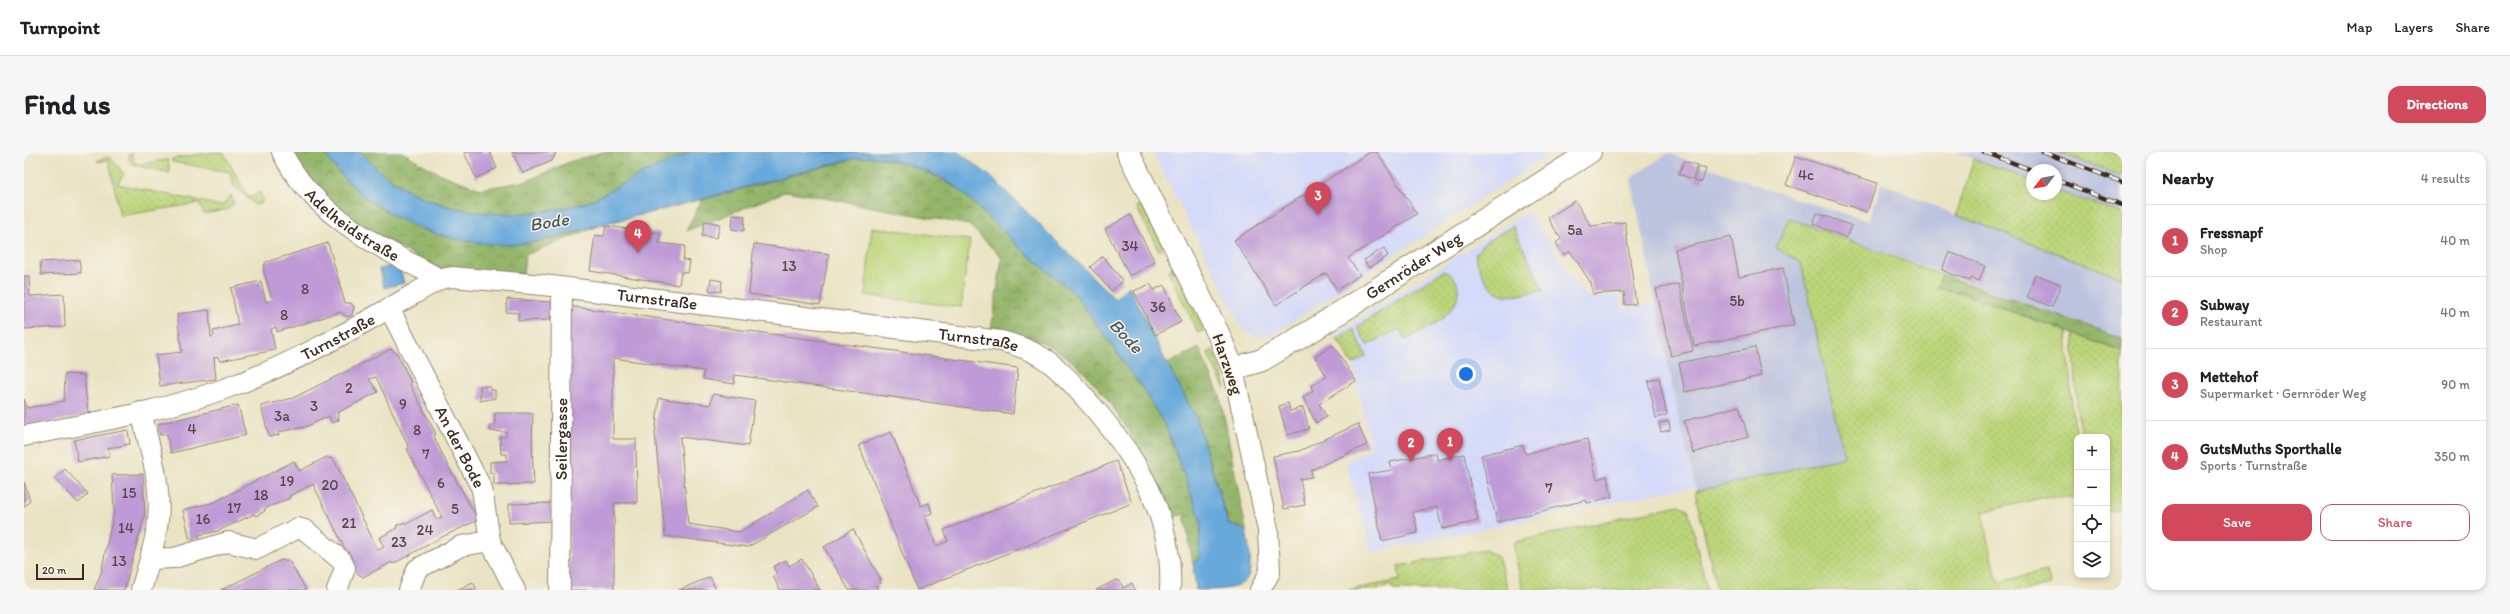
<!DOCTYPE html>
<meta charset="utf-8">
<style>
body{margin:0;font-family:Itim,sans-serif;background:#f6f6f6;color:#202124}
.controls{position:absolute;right:12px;bottom:12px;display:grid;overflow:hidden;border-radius:8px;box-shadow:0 2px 6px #0003}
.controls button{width:36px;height:36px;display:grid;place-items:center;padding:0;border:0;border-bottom:1px solid #e0e0e0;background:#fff;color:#202124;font:20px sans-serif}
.compass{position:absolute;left:2002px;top:12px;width:36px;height:36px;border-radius:50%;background:#fff;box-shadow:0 2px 6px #0003;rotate:239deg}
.scale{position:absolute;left:12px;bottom:10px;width:48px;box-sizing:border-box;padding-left:4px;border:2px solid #3b2a1e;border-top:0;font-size:11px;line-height:14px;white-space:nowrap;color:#3b2a1e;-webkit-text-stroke:3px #f7f3e8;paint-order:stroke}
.you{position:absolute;left:1442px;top:222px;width:14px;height:14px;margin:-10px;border:3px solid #fff;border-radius:50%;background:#1a73e8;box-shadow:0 0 0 6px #1a73e833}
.badge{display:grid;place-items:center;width:26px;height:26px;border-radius:50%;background:#d1495b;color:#fff;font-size:13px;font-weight:700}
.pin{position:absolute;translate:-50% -33px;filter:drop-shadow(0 1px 2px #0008)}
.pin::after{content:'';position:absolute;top:21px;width:14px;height:12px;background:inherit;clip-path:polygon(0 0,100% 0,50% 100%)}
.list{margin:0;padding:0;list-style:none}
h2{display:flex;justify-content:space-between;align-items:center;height:52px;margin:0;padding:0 16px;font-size:17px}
h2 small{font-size:13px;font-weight:400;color:#757577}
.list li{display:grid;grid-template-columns:26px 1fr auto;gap:12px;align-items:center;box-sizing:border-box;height:72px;padding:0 16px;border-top:1px solid #e0e0e0}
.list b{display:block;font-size:15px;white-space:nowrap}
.list p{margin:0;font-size:13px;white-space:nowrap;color:#757577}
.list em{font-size:13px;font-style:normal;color:#757577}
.actions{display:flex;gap:8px;padding:12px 16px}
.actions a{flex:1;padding:9px 0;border:1px solid #d1495b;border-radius:12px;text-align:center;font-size:14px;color:#d1495b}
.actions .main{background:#d1495b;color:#fff}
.icon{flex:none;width:22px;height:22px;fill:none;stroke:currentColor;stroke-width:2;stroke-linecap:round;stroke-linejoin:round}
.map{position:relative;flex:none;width:2098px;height:438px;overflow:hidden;border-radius:12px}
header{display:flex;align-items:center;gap:24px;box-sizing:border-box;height:56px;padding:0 20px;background:#fff;border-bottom:1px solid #e0e0e0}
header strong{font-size:19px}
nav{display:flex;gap:22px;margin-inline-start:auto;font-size:14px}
.intro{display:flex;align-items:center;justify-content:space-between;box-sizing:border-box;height:96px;padding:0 24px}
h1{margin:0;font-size:28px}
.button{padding:10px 18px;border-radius:12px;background:#d1495b;color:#fff;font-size:14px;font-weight:700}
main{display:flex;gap:24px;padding:0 24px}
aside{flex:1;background:#fff;border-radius:12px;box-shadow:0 2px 6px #0003}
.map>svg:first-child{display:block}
</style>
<header>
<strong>Turnpoint</strong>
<nav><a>Map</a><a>Layers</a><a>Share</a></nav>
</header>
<div class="intro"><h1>Find us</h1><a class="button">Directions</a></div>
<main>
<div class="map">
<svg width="2098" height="438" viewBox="0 0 2098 438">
<defs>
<pattern id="grass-dots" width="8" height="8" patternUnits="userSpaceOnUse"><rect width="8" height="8" fill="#bbd57a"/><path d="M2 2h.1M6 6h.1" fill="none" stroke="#a2b769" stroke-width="1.8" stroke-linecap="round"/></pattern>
<pattern id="forest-crowns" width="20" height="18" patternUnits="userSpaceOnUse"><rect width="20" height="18" fill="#94b66a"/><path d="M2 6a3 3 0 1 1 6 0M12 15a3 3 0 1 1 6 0" fill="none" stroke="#7a9457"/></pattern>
</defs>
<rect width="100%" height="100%" fill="#f7f3e8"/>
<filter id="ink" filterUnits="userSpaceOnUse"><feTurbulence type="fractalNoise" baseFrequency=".025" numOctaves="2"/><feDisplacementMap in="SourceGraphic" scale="8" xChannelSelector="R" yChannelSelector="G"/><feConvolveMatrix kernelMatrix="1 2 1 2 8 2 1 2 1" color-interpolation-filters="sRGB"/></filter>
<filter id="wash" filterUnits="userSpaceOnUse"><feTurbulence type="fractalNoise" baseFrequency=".012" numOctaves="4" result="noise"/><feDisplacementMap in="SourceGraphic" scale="16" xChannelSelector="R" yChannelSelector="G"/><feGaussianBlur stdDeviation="0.9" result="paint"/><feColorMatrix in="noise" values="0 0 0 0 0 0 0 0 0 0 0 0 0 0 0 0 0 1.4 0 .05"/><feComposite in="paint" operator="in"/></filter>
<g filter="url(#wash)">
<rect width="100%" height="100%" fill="#eae3c3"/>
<path fill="#d3d9f9" d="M1129 0H1516L1520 6 1247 183 1235 185 1220 179Z
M1504 59 1548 126 1565 146 1596 143 1599 157 1631 151 1655 268 1672 336 1654 337 1347 400 1322 310 1347 297 1329 212 1310 183Z"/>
<path fill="#bcc3de" d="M1932 0H2034L2098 24V62L2032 38V18H2008V29Z
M1644 1 1772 47 1845 69 1858 31 1932 63 2098 126V186L1765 66 1790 162 1820 306 1671 340 1672 336 1655 268 1607 26Z"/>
<path fill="url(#grass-dots)" stroke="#7b804c" d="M190 0H199L225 46 236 40 239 48 237 51 231 53 209 33 206 20 148 10V7Z
M2034 0H2091L2098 3V24Z
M108 1 111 12 144 8 146 21 110 13 105 8V3Z
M83 5 87 6 100 22 93 32 198 54 207 43 210 52 205 57 180 62 175 51 96 64 85 8 74 10V8Z
M1950 7 2008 29V42H2032V38L2098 62V126L1932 63Z
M1112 54H1118L1139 95 1135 99Z
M1765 66 1918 123 1913 136 1935 140 2043 180 2049 268 2053 287V347L2022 345 1958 360 1974 430 2023 419 2027 433 2006 438H1693L1671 340 1820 305 1777 111 1752 96Z
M1489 74 1519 138C1486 145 1471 152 1455 115 1453 109 1449 103 1454 98 1461 88 1479 81 1489 74Z
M1149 115 1180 178 1174 181 1144 119Z
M1419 119C1428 122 1434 128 1434 137 1434 165 1402 177 1381 188L1376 177 1343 193 1333 175Z
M1329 177 1342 204 1329 212 1313 187Z
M2049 181 2098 200V357L2083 359V285H2057L2054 267Z
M1189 198 1199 225 1201 237 1183 201Z
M1655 353 1664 357 1683 438H1499L1490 399 1491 390Z
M1461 398 1474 405 1484 438H1369L1367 433 1353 438H1325L1376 428 1374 414Z"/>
<path fill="url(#forest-crowns)" stroke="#687044" d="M269 0H300C340 63 420 96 493 92 523 91 553 79 582 71L501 103 499 123 413 117 326 67 284 25Z
M337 0H378L414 21 456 37 503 29 545 10 579 0H667C643 10 621 20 598 32 586 38 573 47 560 51 483 73 391 64 337 0Z
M852 5 895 15 936 38 999 99 1051 142 1117 234 1142 275 1177 369 1174 408 1169 411 1160 362 1150 365C1127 312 1078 221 1026 194 1008 184 988 181 967 178L978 106 945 73 763 39 662 79 678 48 832 6Z
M1918 123 2098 186V200L1935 140 1912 136Z
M1175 196 1196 244 1222 378 1205 372 1172 265 1143 212Z"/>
<path fill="#bbd57a" stroke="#7b804c" d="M848 75 946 88 937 155 841 143Z"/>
<path fill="#67a9db" stroke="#516a7c" d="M300 0H337C391 64 483 73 560 51 573 47 586 38 598 32 621 20 643 10 667 0H934L966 24 1091 147 1105 134 1143 212 1172 265 1204 372 1222 378C1232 432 1227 438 1172 438L1169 411 1174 408 1177 369 1142 275 1117 234 1051 142 999 99 936 38 916 25 875 9 852 5 832 6C749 26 667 52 584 71 549 79 516 93 480 93 410 91 338 60 300 0Z
M375 112 380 131 360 136 355 117Z"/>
<g id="blocks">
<path fill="#be9ad6" d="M440 0H466L473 16 452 26Z
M488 0H532L528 9 499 21Z
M1346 0H1353L1393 62 1324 106 1336 123 1313 138 1302 121 1252 153 1210 88Z
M1772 4 1853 31 1843 60 1762 33Z
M1660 9 1673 13 1668 27 1655 22Z
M1674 15 1682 17 1678 30 1670 28Z
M1551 49 1567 74 1601 70 1612 152 1601 153 1600 140 1569 142 1567 131 1546 99 1540 103 1532 91 1537 87 1524 66Z
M1793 61 1828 74 1823 86 1789 72Z
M709 63 721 64 720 79 708 77Z
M1106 63 1131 110 1106 124 1081 77Z
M681 69 696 72 693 86 678 84Z
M582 74 636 81 635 91 661 94 659 108 666 109 664 121 657 120 655 133 566 119 571 83 580 84Z
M1707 85 1715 125 1759 116 1770 173 1670 194 1651 97Z
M304 91 321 151H327L330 155 328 163 323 165 316 160 253 180 252 175 247 177 251 198 196 209 194 205 190 206 192 227 136 234 132 203 158 200 153 162 185 158 187 185 190 184 189 179 214 173 207 136 237 129 242 150 248 148 239 116 242 110Z
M730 92 805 102 796 153 725 142Z
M1360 96 1364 104 1345 116 1340 108Z
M1925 100 1961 114 1955 129 1947 126 1946 129 1918 118Z
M1079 104 1099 129 1087 139 1066 115Z
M55 108 57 121 17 123 16 110Z
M2011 122 2037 132 2028 155 2003 145Z
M0 124H5L6 144 40 142 41 175 0 177Z
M687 127 698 129 697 140 685 138Z
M1126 132 1130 138 1140 133 1157 170 1131 183 1110 139Z
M1655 132 1669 199 1647 204 1632 137Z
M483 147 528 150 526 168 494 169 495 161 482 160Z
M544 154 994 216 989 262 711 223 710 232 679 227 680 219 589 206V287H612L613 351H590V438H545Z
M1309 193 1332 229 1295 252 1303 265 1292 271 1279 245 1289 239 1287 234 1303 225 1291 205Z
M1731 195 1737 224 1661 240 1655 211Z
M367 197 373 201 387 230 385 231 412 282 410 284 421 308 454 368 420 384 369 412 368 410 339 425 333 421 289 332 265 344 266 346 240 357 241 359 232 364 230 362 194 379 175 383V386L166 388 159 358 191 350 270 309 275 319 303 305 310 308 354 398 360 395 355 386 373 376 372 374 381 370 382 372 408 358 412 368 418 365 383 297 385 296 352 225 345 227 354 240 313 261 315 268 308 271 305 264 281 275 254 280 255 283 245 285 237 254 269 246Z
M41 222 60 223 64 263 0 275V247L3 256 40 249Z
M1635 226 1643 263 1632 266 1624 229Z
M456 234H466V238H471V246L456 249Z
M689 242 731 249 724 294 656 285 664 372 716 380 784 338 794 355 724 395 641 384 631 282 635 246 686 253Z
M1264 251 1266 259 1279 255 1285 277 1263 283 1255 254Z
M214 253 222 283 147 301 143 282 136 283 134 272Z
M1715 254 1724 285 1669 301 1660 269Z
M471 261H509L508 293 510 332 470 333V321H466V310L483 309V302H477L476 285H482V280L466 279V273H471Z
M1645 269 1646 278 1637 280 1635 271Z
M1334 272 1343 293 1287 318 1288 325 1276 327 1281 353 1260 357 1249 304 1275 299Z
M104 278 106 292 84 296 86 304 54 310 50 288Z
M867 280 897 354 905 351 908 361 901 364 912 394 924 389 920 378 1092 309 1108 351 893 438 835 293Z
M1563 287 1573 327 1583 324 1588 345 1563 351 1562 348 1473 370 1457 303 1499 293 1501 302Z
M1412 301 1413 308 1440 302 1454 369 1418 377 1413 355 1389 360 1394 381 1358 389 1344 322 1368 318 1366 310Z
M41 317 64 342 54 351 31 326Z
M119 322 121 362 100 438H70L77 421 90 359 88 323Z
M0 330 6 349 0 355Z
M530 351 531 369 485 371V352Z
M829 377 857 428 855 429 857 431 852 434 854 438H825L800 395Z
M778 407 796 438H756L749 424 753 422 749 415 762 408 765 414Z
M257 408 266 410 282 438H197Z
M686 425 692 438H655Z
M1092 428 1096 429 1099 436 1108 431 1111 438H1072Z
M449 430 453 438H433Z"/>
</g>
</g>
<g filter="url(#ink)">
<use href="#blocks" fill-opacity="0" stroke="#928670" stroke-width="1"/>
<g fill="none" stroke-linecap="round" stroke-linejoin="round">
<defs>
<g id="minor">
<path id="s1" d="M258 0C289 64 357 95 416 127"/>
<path id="s2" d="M365 156 458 337 466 389 491 438"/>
<path d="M1209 217 1244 378 1246 420 1236 438"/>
<path d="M117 260C125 294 138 332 134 368 133 381 129 394 126 407L150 406 204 390 233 397 274 376 281 378 317 408 321 416 313 438"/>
<path id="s3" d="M0 284C67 271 136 260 200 237 277 210 346 167 416 127L428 125 519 133 977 189C1025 201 1038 220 1069 255 1114 307 1150 366 1146 438"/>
<path d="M117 438 126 407"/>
<path d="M385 438 393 417 437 394 466 389"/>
<path id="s4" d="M536 438 538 136"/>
</g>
<g id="major">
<path id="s5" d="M1104 0 1194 181 1209 217 1238 208 1292 176 1566 0"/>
</g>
</defs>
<use href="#minor" stroke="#928670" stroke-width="22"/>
<use href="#major" stroke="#928670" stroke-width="24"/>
<use href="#minor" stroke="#fff" stroke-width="20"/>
<use href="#major" stroke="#fff" stroke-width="22"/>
<defs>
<path id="rail" d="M1960 0 2008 18
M2019 0 2098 30
M2032 28 2098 53"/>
</defs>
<use href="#rail" stroke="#3b2a1e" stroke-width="4.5"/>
<use href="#rail" stroke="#f7f3e8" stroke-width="3" stroke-dasharray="9" stroke-linecap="butt"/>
</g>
</g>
<g text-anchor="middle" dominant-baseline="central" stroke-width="3" stroke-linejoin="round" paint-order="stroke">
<g font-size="15" fill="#5c464c">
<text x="1782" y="23">4c</text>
<text x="1551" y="78">5a</text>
<text x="1106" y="94">34</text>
<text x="765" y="114">13</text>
<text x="281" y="137">8</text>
<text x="1713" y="149">5b</text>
<text x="1134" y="155">36</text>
<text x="260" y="163">8</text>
<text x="325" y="236">2</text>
<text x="379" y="252">9</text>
<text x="290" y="254">3</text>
<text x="258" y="264">3a</text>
<text x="168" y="277">4</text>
<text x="393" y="278">8</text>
<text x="402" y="302">7</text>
<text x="263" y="329">19</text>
<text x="417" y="331">6</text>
<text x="306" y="333">20</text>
<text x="1525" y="336">7</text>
<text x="105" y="341">15</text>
<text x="237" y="343">18</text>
<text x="210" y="356">17</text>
<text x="431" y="357">5</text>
<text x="179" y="367">16</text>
<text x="325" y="371">21</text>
<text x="102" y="376">14</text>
<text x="401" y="378">24</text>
<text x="375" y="390">23</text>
<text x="95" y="409">13</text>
</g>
<g font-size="17" fill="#3b2a1e" stroke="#f7f3e8">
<text stroke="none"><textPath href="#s1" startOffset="103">Adelheidstraße</textPath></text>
<text stroke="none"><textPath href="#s5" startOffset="450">Gernröder Weg</textPath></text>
<text stroke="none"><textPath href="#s3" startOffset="667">Turnstraße</textPath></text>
<text stroke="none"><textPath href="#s3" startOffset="331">Turnstraße</textPath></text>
<text stroke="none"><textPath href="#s3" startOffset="991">Turnstraße</textPath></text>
<text transform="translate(1204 212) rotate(71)">Harzweg</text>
<text stroke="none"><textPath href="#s4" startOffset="151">Seilergasse</textPath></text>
<text stroke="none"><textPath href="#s2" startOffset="156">An der Bode</textPath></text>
</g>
<g font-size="18" font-style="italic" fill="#4a5660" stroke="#f7f3e8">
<text transform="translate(525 70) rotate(-9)">Bode</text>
<text transform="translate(1102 184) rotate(47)">Bode</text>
</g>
</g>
</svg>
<div class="controls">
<button>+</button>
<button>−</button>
<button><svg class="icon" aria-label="locate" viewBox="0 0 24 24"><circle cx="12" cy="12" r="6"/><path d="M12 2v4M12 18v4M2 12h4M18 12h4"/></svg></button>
<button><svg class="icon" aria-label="layers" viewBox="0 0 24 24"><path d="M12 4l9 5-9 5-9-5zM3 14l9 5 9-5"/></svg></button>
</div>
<svg class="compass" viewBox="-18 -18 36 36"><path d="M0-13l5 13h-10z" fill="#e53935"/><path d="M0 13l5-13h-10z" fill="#757577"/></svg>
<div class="scale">20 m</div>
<div class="you"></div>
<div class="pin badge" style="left:1426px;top:309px">1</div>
<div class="pin badge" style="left:1387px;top:310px">2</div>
<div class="pin badge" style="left:1294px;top:63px">3</div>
<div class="pin badge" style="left:614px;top:101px">4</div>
</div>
<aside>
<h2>Nearby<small>4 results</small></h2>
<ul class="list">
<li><span class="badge">1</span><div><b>Fressnapf</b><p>Shop</p></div><em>40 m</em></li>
<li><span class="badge">2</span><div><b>Subway</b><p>Restaurant</p></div><em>40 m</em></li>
<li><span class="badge">3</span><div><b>Mettehof</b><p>Supermarket · Gernröder Weg</p></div><em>90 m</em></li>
<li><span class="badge">4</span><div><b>GutsMuths Sporthalle</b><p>Sports · Turnstraße</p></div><em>350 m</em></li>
</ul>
<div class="actions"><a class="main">Save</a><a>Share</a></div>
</aside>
</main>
